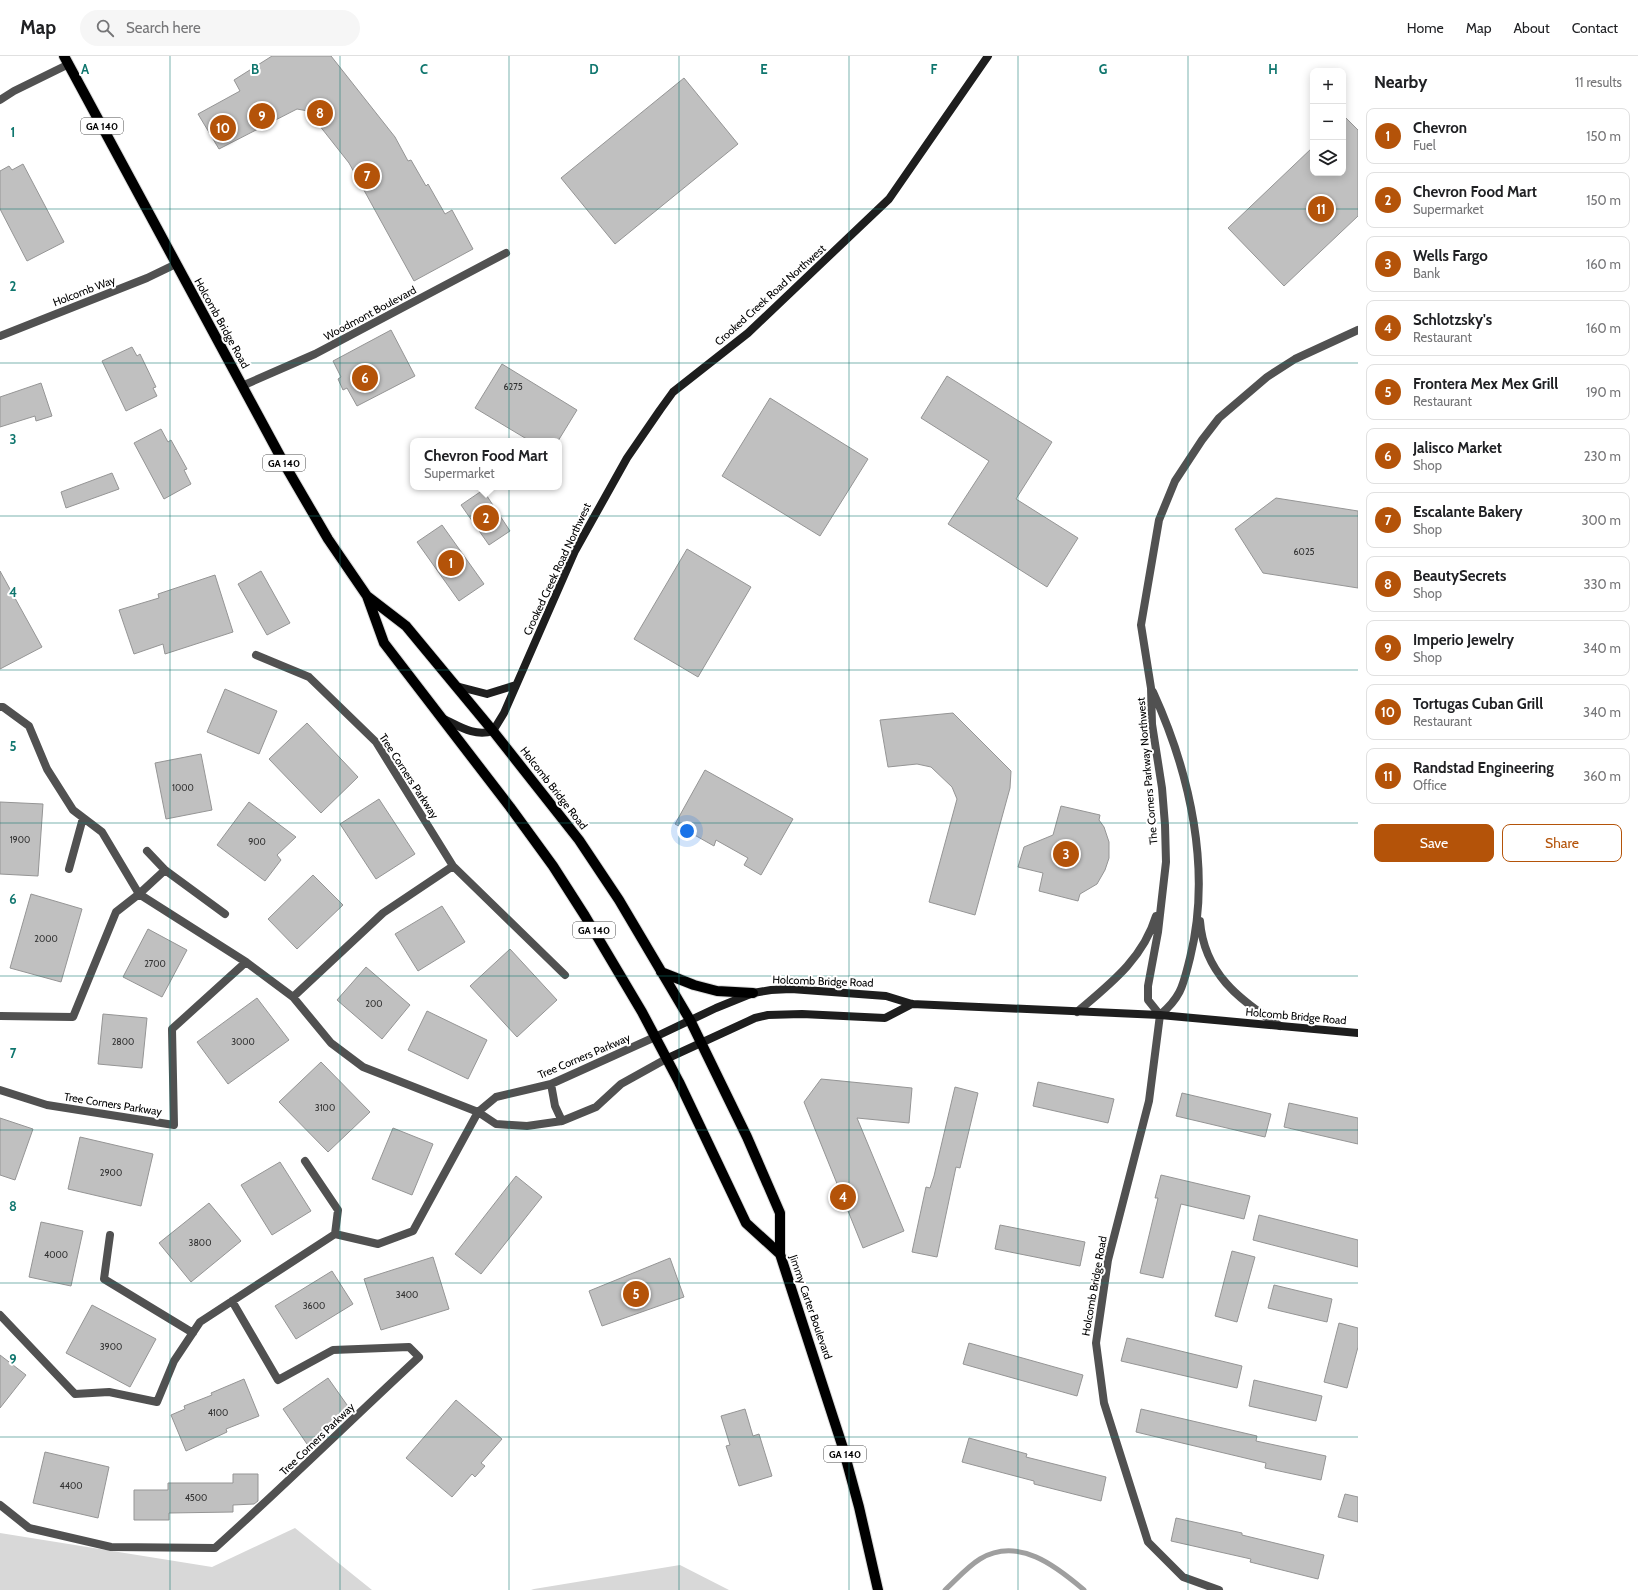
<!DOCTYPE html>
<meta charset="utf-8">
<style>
body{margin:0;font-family:Cabin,sans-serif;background:#f6f6f6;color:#202124}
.controls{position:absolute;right:12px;top:12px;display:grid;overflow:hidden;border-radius:8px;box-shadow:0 2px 10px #0003}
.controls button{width:36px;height:36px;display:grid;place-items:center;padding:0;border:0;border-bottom:1px solid #e0e0e0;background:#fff;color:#202124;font:20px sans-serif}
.you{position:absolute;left:687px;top:775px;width:14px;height:14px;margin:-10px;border:3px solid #fff;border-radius:50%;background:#1a73e8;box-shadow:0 0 0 6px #1a73e833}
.badge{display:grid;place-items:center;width:26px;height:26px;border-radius:50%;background:#b45309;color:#fff;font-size:13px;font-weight:700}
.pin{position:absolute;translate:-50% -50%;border:2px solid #fff;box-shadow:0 1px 4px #0006}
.popup{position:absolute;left:410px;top:382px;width:152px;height:52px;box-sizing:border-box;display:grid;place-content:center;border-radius:8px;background:#fff;filter:drop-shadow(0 1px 3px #0005);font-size:13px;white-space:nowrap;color:#757577}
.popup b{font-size:15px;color:#202124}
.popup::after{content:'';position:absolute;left:50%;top:100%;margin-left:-8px;border:8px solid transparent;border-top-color:#fff}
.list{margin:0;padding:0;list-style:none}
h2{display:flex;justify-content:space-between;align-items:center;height:52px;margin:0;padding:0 16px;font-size:17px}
h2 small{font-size:13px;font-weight:400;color:#757577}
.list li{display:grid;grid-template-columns:26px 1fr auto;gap:12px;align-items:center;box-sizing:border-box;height:56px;margin:0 8px 8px;padding:0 8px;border:1px solid #e0e0e0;border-radius:8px}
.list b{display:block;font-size:15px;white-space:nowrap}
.list p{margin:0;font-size:13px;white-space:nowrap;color:#757577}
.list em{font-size:13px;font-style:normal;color:#757577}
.actions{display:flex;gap:8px;padding:12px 16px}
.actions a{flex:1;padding:9px 0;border:1px solid #b45309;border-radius:8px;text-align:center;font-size:14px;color:#b45309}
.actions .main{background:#b45309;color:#fff}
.icon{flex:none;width:22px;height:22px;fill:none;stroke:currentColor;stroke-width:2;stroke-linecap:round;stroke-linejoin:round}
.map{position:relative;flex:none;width:1358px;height:1534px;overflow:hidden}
header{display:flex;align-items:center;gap:24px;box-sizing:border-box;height:56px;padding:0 20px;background:#fff;border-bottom:1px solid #e0e0e0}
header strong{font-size:19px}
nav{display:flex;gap:22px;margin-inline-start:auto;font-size:14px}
.search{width:280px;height:36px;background:#f6f6f6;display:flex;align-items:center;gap:10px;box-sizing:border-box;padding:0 14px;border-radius:22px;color:#757577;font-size:15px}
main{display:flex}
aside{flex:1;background:#fff}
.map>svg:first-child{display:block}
</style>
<header>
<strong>Map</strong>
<div class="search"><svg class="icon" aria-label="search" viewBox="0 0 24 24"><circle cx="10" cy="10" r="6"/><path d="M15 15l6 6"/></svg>Search here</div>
<nav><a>Home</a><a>Map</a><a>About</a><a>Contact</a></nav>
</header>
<main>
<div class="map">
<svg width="1358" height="1534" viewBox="0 0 1358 1534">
<rect width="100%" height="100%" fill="#fff"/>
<path fill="#d8d8d8" d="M295 1472 372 1534H0V1477L212 1511Z
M680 1509 729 1534H531L534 1533Z"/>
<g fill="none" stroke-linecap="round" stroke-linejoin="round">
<path stroke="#9f9f9f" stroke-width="5" d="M945 1534C956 1524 967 1511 980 1503 1018 1480 1056 1510 1084 1534"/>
</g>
<path fill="#c0c0c0" stroke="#959595" d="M272 0H331L395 81 408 105 411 104 426 130 428 128 445 158 452 154 473 193 414 225 349 107 308 55 297 53 219 93 198 58 240 35 234 24Z
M684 22 738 88 615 188 561 122Z
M1343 59 1358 74V160L1284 230 1228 172 1313 91V117H1343Z
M23 108 64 186 27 205 0 153V115L9 110 12 114Z
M391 274 415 320 357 350 347 332 343 334 338 323 341 321 333 305Z
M132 291 137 300 140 298 156 331 153 332 157 340 126 355 102 305Z
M502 308 577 354 558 385H530L475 352Z
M947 320 1052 386 1016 443 1078 482 1047 531 948 468 989 405 921 362Z
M41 327 52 360 36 365 35 360 0 371V341Z
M770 342 868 403 820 480 722 420Z
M161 373 168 386 171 384 187 413 184 414 191 428 164 443 134 387Z
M112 417 119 433 66 452 61 436Z
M483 434 510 475 489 489 461 449Z
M1276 442 1358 455V532L1263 517 1235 473Z
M442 469 484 528 459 545 417 486Z
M687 493 751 531 698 621 634 583Z
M0 515 42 591 0 613Z
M261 515 290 567 267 579 238 528Z
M215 519 233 576 165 598 163 588 134 598 119 554 159 542 158 538Z
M225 633 277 655 259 698 207 676Z
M953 657 1011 715 1010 732 975 859 929 846 957 743 952 731 931 711 917 708 888 711 880 664Z
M307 667 358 721 321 757 269 703Z
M201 698 212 754 166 763 155 707Z
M705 714 793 763 761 819 744 809 748 802 716 784 714 790 675 768Z
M379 743 415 798 376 823 340 768Z
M0 746 43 748 38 820 0 818Z
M249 746 296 781 277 799 281 804 265 825 217 789Z
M1061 750 1100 759 1099 764 1104 771 1109 786V802L1105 814 1097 828 1080 838 1078 845 1039 835 1043 817 1018 811 1024 791 1053 779Z
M313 819 343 849 297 893 268 863Z
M31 838 82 853 61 926 10 912Z
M442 850 465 886 418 915 395 878Z
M148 873 187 894 162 941 123 921Z
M510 893 557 944 517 981 470 930Z
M366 911 410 949 382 983 337 944Z
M257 942 289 984 228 1028 197 986Z
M427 955 487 984 468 1023 408 994Z
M103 958 147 962 142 1012 98 1008Z
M321 1006 370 1056 328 1096 279 1046Z
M821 1023 912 1032 909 1067 857 1062 904 1175 863 1192 804 1046Z
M1038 1026 1114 1043 1108 1067 1033 1050Z
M955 1031 978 1037 960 1112 956 1111 937 1201 912 1196 926 1131 930 1132 934 1120Z
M1182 1037 1271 1058 1265 1081 1176 1060Z
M1289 1047 1358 1062V1088L1284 1071Z
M0 1062 33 1073 15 1124 0 1119Z
M393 1072 433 1088 412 1139 372 1123Z
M80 1081 153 1098 141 1150 68 1133Z
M280 1106 311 1155 272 1179 241 1129Z
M1161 1119 1250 1140 1244 1163 1181 1148 1163 1222 1140 1217 1158 1142H1155Z
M516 1120 542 1141 481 1218 455 1198Z
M209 1147 241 1185 191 1226 159 1187Z
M1259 1159 1358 1184V1211L1253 1184Z
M41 1166 83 1175 71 1230 29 1221Z
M1000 1169 1085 1186 1080 1210 995 1193Z
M1232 1195 1255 1201 1237 1266 1215 1260Z
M433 1201 449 1253 381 1274 364 1223Z
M670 1202 684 1241 602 1270 589 1235Z
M332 1215 353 1248 296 1283 275 1250Z
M1274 1229 1332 1243 1327 1266 1268 1252Z
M92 1249 156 1283 130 1331 66 1297Z
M1339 1267 1358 1272V1291L1347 1332 1324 1326Z
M1127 1282 1242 1310 1237 1332 1121 1305Z
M969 1287 1083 1319 1077 1340 963 1308Z
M0 1299 26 1319 0 1352Z
M328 1322 352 1356 307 1388 283 1353Z
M244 1323 259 1360 226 1373 227 1376 186 1395 171 1359 185 1353 184 1350 212 1339 211 1337Z
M1254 1324 1322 1340 1316 1365 1249 1350Z
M456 1344 502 1383 481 1407 485 1410 475 1421 472 1418 452 1441 406 1402Z
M745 1353 753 1380 759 1378 772 1420 739 1430 726 1390 730 1389 721 1360Z
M1141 1353 1257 1380 1256 1385 1326 1400 1321 1424 1265 1412 1266 1407 1136 1376Z
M969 1382 1027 1398 1026 1401 1106 1421 1101 1445 1034 1428V1425L962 1406Z
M45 1396 109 1411 98 1462 33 1447Z
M233 1418H258V1445L254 1448 233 1449V1456L169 1457V1464H134V1434H168V1427H233Z
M1345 1438 1358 1441V1466L1338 1461Z
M1176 1462 1242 1477V1479L1324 1499 1318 1523 1250 1506 1251 1503 1171 1485Z"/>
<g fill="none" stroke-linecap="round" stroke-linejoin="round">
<defs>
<path id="primary" d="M64 0 286 411 328 483 367 540 384 587 510 751 553 810 585 860 642 956 679 1026 746 1167 780 1198
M367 540 406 570 493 675 579 784 619 844 690 964 747 1081 780 1157V1198L843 1392 859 1451 878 1534
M661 916 694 929 717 935 753 937"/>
</defs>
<use href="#primary" stroke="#dbdbdb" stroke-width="12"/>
<path stroke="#515151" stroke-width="8" d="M0 44 14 35 69 8
M0 280 147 222 176 208
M242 330 315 298 506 197
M256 599 309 621 376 686 453 810
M1153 636C1190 717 1212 814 1190 902 1183 929 1182 940 1160 959
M0 651H3L29 670 47 713 73 754 102 776 139 838 116 856 73 961 0 960
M69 813 83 762
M165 814 225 858
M1200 865C1204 917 1239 944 1280 970
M246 906 293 941 331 987 363 1011 478 1056 496 1068 527 1070 562 1065 596 1051 621 1028 666 1003
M293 941 383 857 453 810 565 919
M1077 956C1110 928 1143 903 1156 860
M1160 959 1148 944V930L1158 876 1166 806 1165 769 1162 732 1152 668 1151 632 1141 569 1159 464 1175 425 1202 384 1219 362 1267 321 1295 303 1358 274
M1160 959 1149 1045 1108 1204 1096 1287 1104 1347 1148 1486 1183 1521 1219 1534
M551 1028 555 1050 562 1065
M0 1034 47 1049 174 1069 172 973 246 906 139 838 165 814 147 795
M305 1105 338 1154 335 1178
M110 1179 104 1223 193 1277
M0 1259 75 1338 109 1336 157 1346 174 1305 200 1266 335 1178 378 1188 413 1175 478 1056 496 1041 551 1028 655 981
M0 1449 29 1472 111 1491 215 1492C284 1430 351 1364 419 1301L409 1291 333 1294 278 1324 232 1245"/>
<path stroke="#1e1e1e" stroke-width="8" d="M456 630 487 638 516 629
M442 662C459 670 474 681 493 675L504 657 575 495 627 402 660 354 673 336 748 277 889 143 988 0
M655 981 716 952 753 937 771 934 791 933 886 940 912 948 1160 959 1358 977
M666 1003 755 962 768 959 802 958 885 962 912 948"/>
<use href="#primary" stroke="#000" stroke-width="10"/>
</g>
<path fill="none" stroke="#0f766e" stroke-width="1" stroke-opacity="0.55" d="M170 0V1534M340 0V1534M509 0V1534M679 0V1534M849 0V1534M1018 0V1534M1188 0V1534M0 153H1358M0 307H1358M0 460H1358M0 614H1358M0 767H1358M0 920H1358M0 1074H1358M0 1227H1358M0 1381H1358"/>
<g text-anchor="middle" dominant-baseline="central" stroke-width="4" stroke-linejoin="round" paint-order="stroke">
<g font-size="9" fill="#303030">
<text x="513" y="330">6275</text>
<text x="1304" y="495">6025</text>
<text x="183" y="731">1000</text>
<text x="20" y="783">1900</text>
<text x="257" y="785">900</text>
<text x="46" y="882">2000</text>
<text x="155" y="907">2700</text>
<text x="374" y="947">200</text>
<text x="123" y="985">2800</text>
<text x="243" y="985">3000</text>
<text x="325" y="1051">3100</text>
<text x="111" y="1116">2900</text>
<text x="200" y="1186">3800</text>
<text x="56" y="1198">4000</text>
<text x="407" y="1238">3400</text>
<text x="314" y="1249">3600</text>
<text x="111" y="1290">3900</text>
<text x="218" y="1356">4100</text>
<text x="71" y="1429">4400</text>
<text x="196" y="1441">4500</text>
</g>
<g fill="#fff" stroke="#4c4c4c" stroke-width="1">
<rect x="81" y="62" width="42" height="16" rx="3"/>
<rect x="263" y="399" width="42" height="16" rx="3"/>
<rect x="573" y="866" width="42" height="16" rx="3"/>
<rect x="824" y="1390" width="42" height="16" rx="3"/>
</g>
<g font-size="10" font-weight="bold" fill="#000">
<text x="102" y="70">GA 140</text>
<text x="284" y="407">GA 140</text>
<text x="594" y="874">GA 140</text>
<text x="845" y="1398">GA 140</text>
</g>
<g font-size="11" fill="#000" stroke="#fff">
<text transform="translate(84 235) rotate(-21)">Holcomb Way</text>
<text transform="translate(770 239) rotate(-42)">Crooked Creek Road Northwest</text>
<text transform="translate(370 257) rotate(-28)">Woodmont Boulevard</text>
<text transform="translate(222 267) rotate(61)">Holcomb Bridge Road</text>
<text transform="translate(557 513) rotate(-65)">Crooked Creek Road Northwest</text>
<text transform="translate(1147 715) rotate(-95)">The Corners Parkway Northwest</text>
<text transform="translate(409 720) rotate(57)">Tree Corners Parkway</text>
<text transform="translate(554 732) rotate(52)">Holcomb Bridge Road</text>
<text transform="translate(823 925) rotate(2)">Holcomb Bridge Road</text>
<text transform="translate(1296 960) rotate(5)">Holcomb Bridge Road</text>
<text transform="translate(584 1000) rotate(-23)">Tree Corners Parkway</text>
<text transform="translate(113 1048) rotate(9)">Tree Corners Parkway</text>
<text transform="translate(1094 1230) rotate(-80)">Holcomb Bridge Road</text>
<text transform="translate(811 1251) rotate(71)">Jimmy Carter Boulevard</text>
<text transform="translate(317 1383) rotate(-44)">Tree Corners Parkway</text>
</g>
</g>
<g font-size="13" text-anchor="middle" font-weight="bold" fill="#0f766e" stroke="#fff" stroke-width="4" stroke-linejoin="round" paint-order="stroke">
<text x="85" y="18">A</text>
<text x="255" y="18">B</text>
<text x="424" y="18">C</text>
<text x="594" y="18">D</text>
<text x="764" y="18">E</text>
<text x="934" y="18">F</text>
<text x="1103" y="18">G</text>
<text x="1273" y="18">H</text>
<text x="13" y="81">1</text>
<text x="13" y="235">2</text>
<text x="13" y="388">3</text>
<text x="13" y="541">4</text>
<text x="13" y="695">5</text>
<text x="13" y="848">6</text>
<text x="13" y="1002">7</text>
<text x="13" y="1155">8</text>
<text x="13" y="1308">9</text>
</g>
</svg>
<div class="controls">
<button>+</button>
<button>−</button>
<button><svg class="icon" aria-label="layers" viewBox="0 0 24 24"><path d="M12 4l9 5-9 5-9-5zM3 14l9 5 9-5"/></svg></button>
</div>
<div class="you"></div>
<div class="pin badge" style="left:451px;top:507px">1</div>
<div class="pin badge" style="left:486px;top:462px">2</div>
<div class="popup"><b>Chevron Food Mart</b>Supermarket</div>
<div class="pin badge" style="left:1066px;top:798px">3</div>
<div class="pin badge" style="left:843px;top:1141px">4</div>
<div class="pin badge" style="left:636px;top:1238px">5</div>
<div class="pin badge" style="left:365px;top:322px">6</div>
<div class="pin badge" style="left:367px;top:120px">7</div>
<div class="pin badge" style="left:320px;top:57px">8</div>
<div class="pin badge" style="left:262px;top:60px">9</div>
<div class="pin badge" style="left:223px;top:72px">10</div>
<div class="pin badge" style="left:1321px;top:153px">11</div>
</div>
<aside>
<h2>Nearby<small>11 results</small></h2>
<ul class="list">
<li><span class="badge">1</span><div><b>Chevron</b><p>Fuel</p></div><em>150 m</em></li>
<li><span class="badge">2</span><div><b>Chevron Food Mart</b><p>Supermarket</p></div><em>150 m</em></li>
<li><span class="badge">3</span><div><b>Wells Fargo</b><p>Bank</p></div><em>160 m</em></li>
<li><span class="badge">4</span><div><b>Schlotzsky's</b><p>Restaurant</p></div><em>160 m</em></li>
<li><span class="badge">5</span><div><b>Frontera Mex Mex Grill</b><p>Restaurant</p></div><em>190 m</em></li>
<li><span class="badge">6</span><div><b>Jalisco Market</b><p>Shop</p></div><em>230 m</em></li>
<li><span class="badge">7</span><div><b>Escalante Bakery</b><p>Shop</p></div><em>300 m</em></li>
<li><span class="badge">8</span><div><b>BeautySecrets</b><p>Shop</p></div><em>330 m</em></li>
<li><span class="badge">9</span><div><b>Imperio Jewelry</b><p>Shop</p></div><em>340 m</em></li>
<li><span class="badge">10</span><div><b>Tortugas Cuban Grill</b><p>Restaurant</p></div><em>340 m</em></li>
<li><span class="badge">11</span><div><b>Randstad Engineering</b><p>Office</p></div><em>360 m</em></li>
</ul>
<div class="actions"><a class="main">Save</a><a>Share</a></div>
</aside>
</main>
